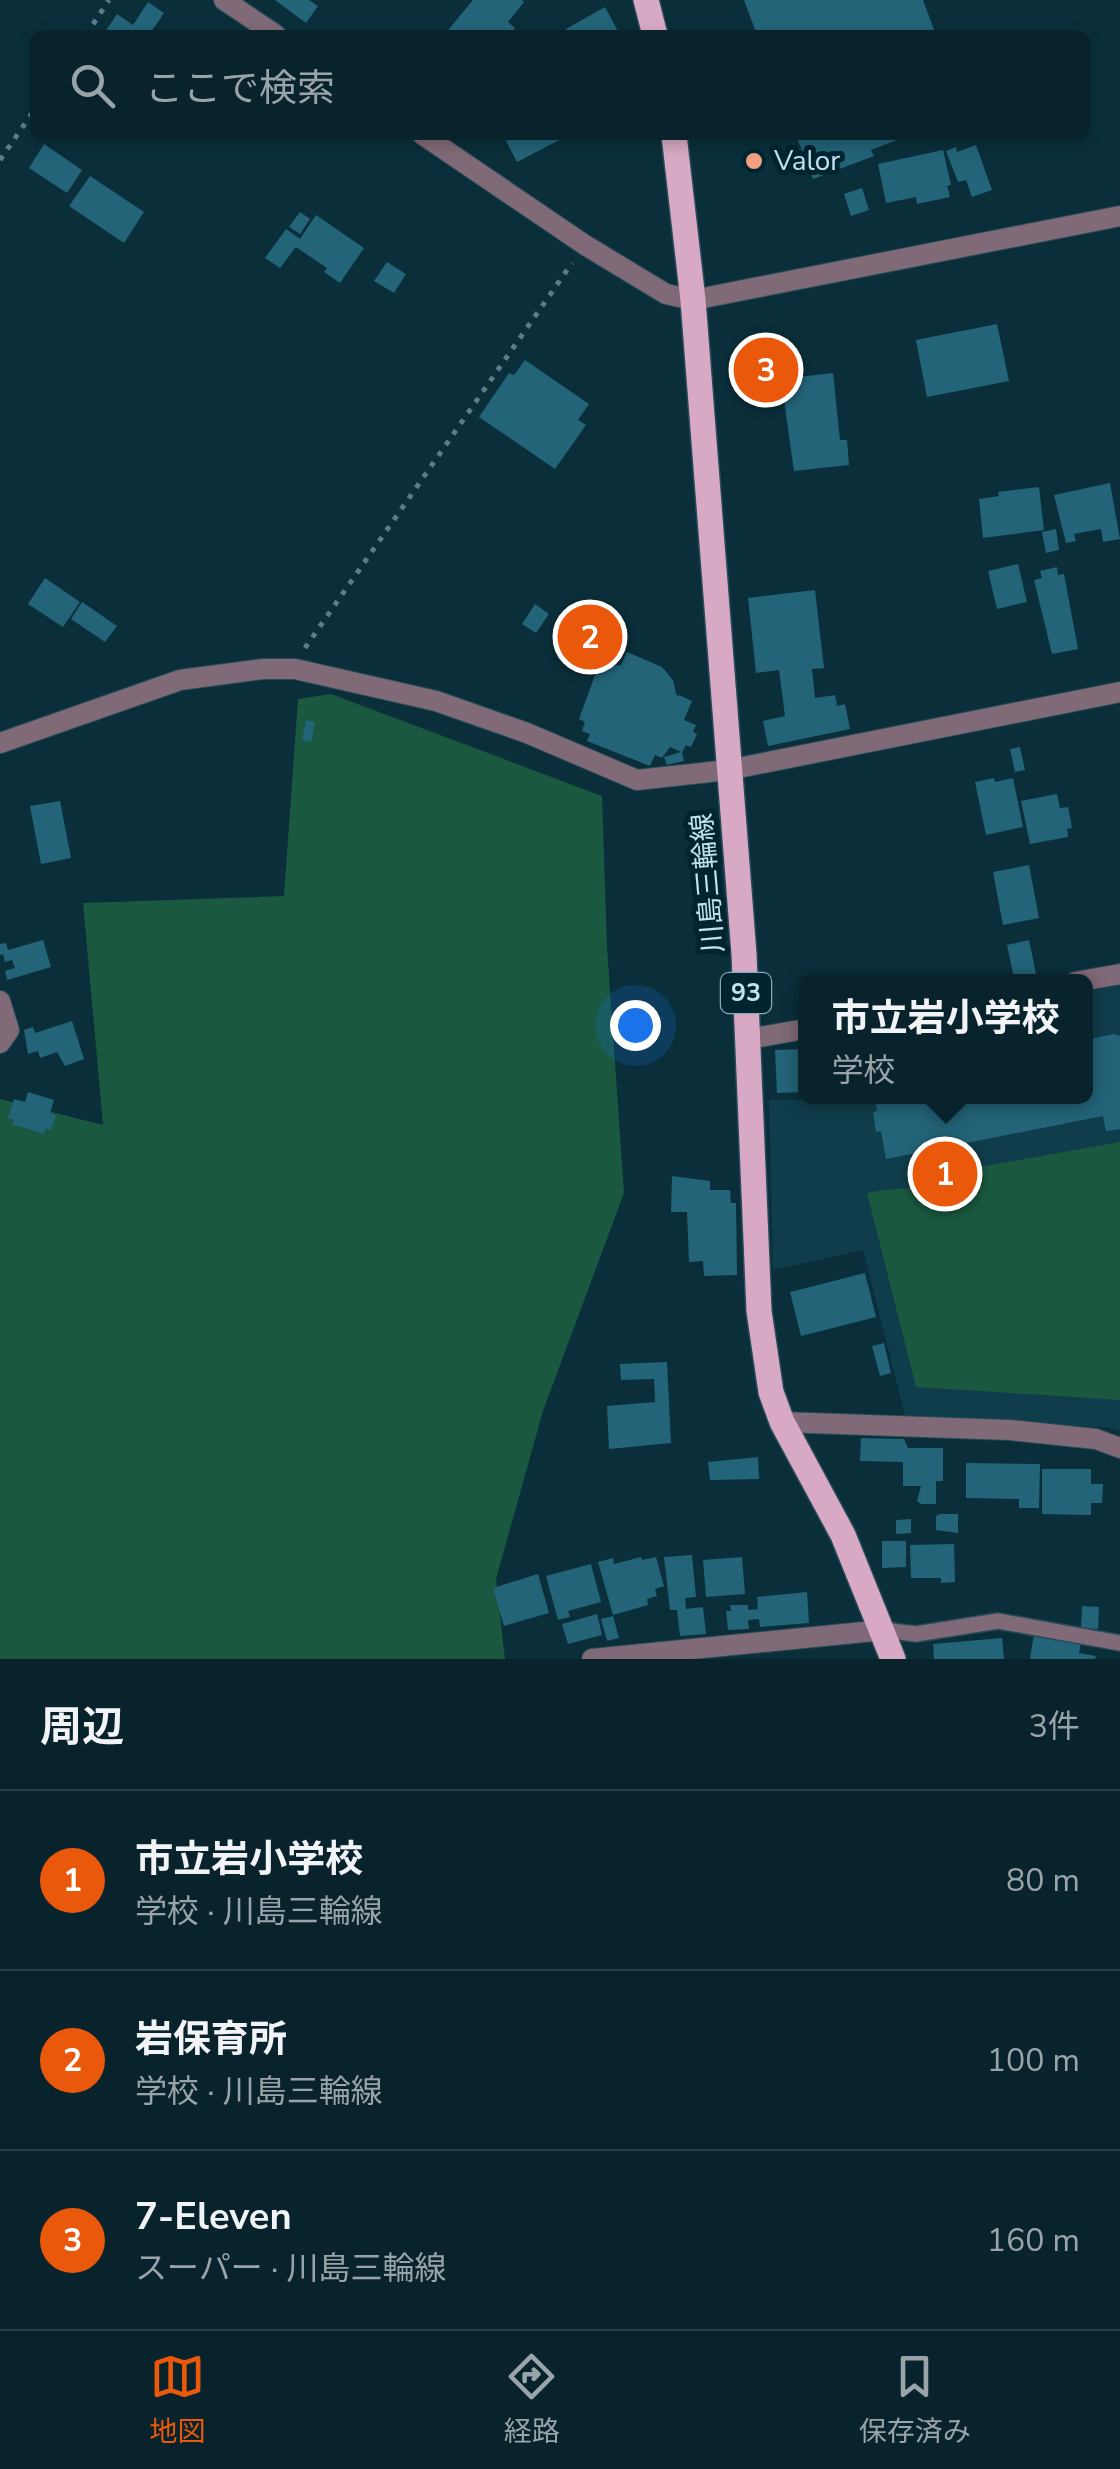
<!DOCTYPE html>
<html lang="ja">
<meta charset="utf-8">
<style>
body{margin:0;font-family:"Nunito Sans","Noto Sans JP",sans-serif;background:#162f38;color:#f1f3f6}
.you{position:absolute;left:635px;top:1025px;width:35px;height:35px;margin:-25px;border:8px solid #fff;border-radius:50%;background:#1a73e8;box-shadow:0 0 0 15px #1a73e833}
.badge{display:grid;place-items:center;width:65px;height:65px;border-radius:50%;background:#ea580c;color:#fff;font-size:32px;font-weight:700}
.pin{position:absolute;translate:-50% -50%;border:5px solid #fff;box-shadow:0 2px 10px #0006}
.popup{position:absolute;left:798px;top:974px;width:295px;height:130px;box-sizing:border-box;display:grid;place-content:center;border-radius:15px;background:#08232c;filter:drop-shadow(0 2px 8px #0005);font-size:32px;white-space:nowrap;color:#98a4a9}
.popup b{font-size:38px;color:#f1f3f6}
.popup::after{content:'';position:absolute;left:50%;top:100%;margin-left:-20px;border:20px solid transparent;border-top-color:#08232c}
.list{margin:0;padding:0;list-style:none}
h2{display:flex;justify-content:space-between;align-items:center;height:130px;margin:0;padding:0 40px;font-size:42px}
h2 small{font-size:32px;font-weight:400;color:#98a4a9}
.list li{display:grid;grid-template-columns:65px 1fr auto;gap:30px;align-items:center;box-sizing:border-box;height:180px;padding:0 40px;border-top:2px solid #294048}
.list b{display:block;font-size:38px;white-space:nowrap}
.list p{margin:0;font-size:32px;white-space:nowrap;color:#98a4a9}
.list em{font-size:32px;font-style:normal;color:#98a4a9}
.icon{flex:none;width:55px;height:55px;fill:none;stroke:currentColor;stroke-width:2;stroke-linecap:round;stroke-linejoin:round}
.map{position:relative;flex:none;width:1120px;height:1659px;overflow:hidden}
.search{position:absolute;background:#08232c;box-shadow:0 5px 15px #0003;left:30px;right:30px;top:30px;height:110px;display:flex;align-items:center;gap:25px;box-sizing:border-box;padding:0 35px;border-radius:15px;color:#98a4a9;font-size:38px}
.sheet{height:670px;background:#08232c}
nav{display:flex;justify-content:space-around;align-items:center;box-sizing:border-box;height:140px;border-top:2px solid #294048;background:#08232c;font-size:28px;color:#98a4a9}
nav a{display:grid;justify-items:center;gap:5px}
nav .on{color:#ea580c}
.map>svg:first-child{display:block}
</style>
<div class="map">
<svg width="1120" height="1659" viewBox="0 0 1120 1659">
<rect width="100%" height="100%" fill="#0a2f3b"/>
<path fill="#103d4b" d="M1120 985V1431L1111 1428 905 1416 863 1250 773 1270 769 1100 1085 1096V992Z"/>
<path fill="#1a583f" d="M331 694 602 796 607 947 624 1193 543 1411 496 1579 505 1659H0V1099L103 1125 83 903 284 896 298 699Z
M1120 1142V1400L916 1387 867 1193C902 1186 935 1189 971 1184L980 1167Z"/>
<path fill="#236479" d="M275 0H309L318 6 306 23Z
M473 0H522L524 2 508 22 515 28 509 35H444Z
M744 0H923L936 35H757Z
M148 2 164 13 149 35H103L117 14 133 25Z
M605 7 620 35H569L566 29Z
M503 135H569L517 162Z
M796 135H910L871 150 874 156 813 179Z
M44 144 82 170 67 193 29 168Z
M976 145 992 190 972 197 966 180 958 182 946 151 956 147 957 152Z
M943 150 951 185 947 186 950 197 917 204 916 197 886 203 878 164Z
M90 176 144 212 124 243 69 206Z
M862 188 869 210 851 216 844 194Z
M300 212 310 219 300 234 289 227Z
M316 215 364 248 340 283 324 272 327 268 296 247 280 268 265 258 286 229 300 239Z
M387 262 406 274 394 293 374 281Z
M997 324 1009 381 927 397 916 340Z
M525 360 589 404 578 420 586 425 555 469 479 417 509 373 514 375Z
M833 373 840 440H847L849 465 794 471 781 379Z
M1110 483 1120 539 1103 542 1101 529 1074 534 1076 541 1066 543 1054 495Z
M1039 487 1044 530 983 538 979 499 999 496 998 492Z
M1056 529 1059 550 1046 553 1042 532Z
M1018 564 1027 602 997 609 988 571Z
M1057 567 1058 575 1064 574 1078 649 1052 654 1034 580 1042 578 1040 571Z
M45 578 80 602 63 627 28 604Z
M815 590 824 668 812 669 815 698 835 695 837 706 845 704 850 729 768 746 763 721 785 716 779 670 756 673 748 598Z
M82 602 117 626 105 642 71 619Z
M535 604 549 614 536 633 522 624Z
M627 652 662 667 673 680 677 697 679 695 692 701 684 720 696 725 693 732 697 734 691 747 686 745 682 753 684 761 667 765 664 757 681 752 670 747 662 758 655 755 650 766 587 741 590 734 582 731 585 722 579 719 595 675 606 666 621 665Z
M306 720 315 722 311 742 302 740Z
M1020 747 1025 770 1015 772 1010 749Z
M994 778 995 782 1013 778 1023 827 986 835 975 782Z
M1057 794 1060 808 1068 807 1072 828 1067 829 1068 837 1030 844 1021 801Z
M60 801 71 858 41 864 30 806Z
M1029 865 1039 918 1003 925 993 872Z
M43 940 51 967 7 980 5 971 15 968 12 960 5 962 3 954 0 955V944L6 943 8 950Z
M1029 940 1036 974 1014 978 1007 945Z
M72 1021 84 1059 65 1066 57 1052 40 1058 38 1051 28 1054 24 1030 33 1027 35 1033Z
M1114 1034 1120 1036V1129L1106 1131 1103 1116 886 1159 881 1131 876 1132 873 1112 877 1111 874 1096H1085V1040Z
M805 1049V1092L777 1093 775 1050Z
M28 1092 54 1100 50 1113 56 1115 51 1130 46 1128 44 1134 12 1124 14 1120 8 1118 14 1099 25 1102Z
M672 1176 710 1181V1190H730L731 1203H736L737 1275 704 1276 703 1261 689 1262 687 1212H671Z
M865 1273 876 1317 801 1336 790 1292Z
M884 1343 891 1373 880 1376 872 1346Z
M667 1362 671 1443 609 1449 607 1406 655 1402 654 1379 621 1380 620 1364Z
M861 1438 904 1439 908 1448H943V1481H936V1504H921L917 1501 921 1486H903V1462L860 1461Z
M758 1457 759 1479 710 1480 708 1462Z
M966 1463 1040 1464 1039 1508H1019V1499L966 1498Z
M1042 1469H1091V1484H1103L1102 1503H1091V1515L1042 1514Z
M940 1514H958V1533L936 1530V1516Z
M911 1519V1533L896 1534V1520Z
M882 1541H906V1567L882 1568Z
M954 1544 955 1582 941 1583V1578H911L910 1545Z
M692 1555 696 1597 685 1598 686 1609 703 1607 706 1634 680 1636 677 1610H670L664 1557Z
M641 1557 642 1560 656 1557 664 1586 655 1589 657 1596 647 1599 648 1605 613 1615 598 1562 613 1558 614 1564Z
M742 1557 745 1594 706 1597 703 1560Z
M591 1564 601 1602 568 1611 570 1617 558 1620 546 1576Z
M538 1574 549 1613 504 1626 493 1588Z
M807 1592 809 1623 760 1627 759 1619 748 1620 749 1629 728 1630 726 1611H731L730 1605H748V1610L758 1609 757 1597Z
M1082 1606 1099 1607 1098 1629 1081 1628Z
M597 1614 602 1635 568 1644 562 1624Z
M613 1616 619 1638 607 1641 601 1619Z
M1034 1634 1081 1642 1079 1653 1096 1656 1095 1659H1030Z
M1002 1638 1004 1659H934L933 1644Z"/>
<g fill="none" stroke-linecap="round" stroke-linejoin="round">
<defs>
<path id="service" d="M884 1630 916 1634 998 1621 1120 1643"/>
<path id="minor" d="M0 743 180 680 263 669H295L436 701 527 733 637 780 728 770 1120 692
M1075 982 1120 974
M0 1001 9 1030 0 1043
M748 1039 805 1029
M782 1422 1010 1430 1096 1439 1120 1448
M592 1659 884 1630"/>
<path id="tertiary" d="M224 0 276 35
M423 135 585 245 666 294 693 300 1120 216"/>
<path id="primary" d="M646 0 655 35
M674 135 693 300 744 954 759 1311 771 1392 782 1422 843 1535 893 1659"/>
</defs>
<use href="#service" stroke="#274c58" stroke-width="18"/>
<use href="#minor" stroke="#274c58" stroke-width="22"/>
<use href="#tertiary" stroke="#274c58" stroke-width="22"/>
<use href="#primary" stroke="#274c58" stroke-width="28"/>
<path stroke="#5b7d8a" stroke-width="5" stroke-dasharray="5 8" stroke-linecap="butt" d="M86 35 109 0
M0 160 35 109
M305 648 572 263"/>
<use href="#service" stroke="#816a77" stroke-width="15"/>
<use href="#minor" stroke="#816a77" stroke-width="20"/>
<use href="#tertiary" stroke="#816a77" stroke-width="20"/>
<use href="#primary" stroke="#d8a9c4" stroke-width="25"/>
</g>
<circle fill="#f2a07f" stroke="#002531" stroke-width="4" cx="754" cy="161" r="10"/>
<g text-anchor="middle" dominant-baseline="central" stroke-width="10" stroke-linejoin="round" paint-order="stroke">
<rect fill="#002531" stroke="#88a9b6" stroke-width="2.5" x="721" y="973" width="50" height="40" rx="8"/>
<g font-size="25" font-weight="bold" fill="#c2e2ef">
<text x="746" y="993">93</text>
</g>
<g font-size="28" fill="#c2e2ef" stroke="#002531" text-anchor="start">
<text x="774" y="161">Valor</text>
</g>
<g font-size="28" fill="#c2e2ef" stroke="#002531">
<text transform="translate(708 883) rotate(-95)">川島三輪線</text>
</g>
</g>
</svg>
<div class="you"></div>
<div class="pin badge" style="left:945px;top:1174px">1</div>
<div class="popup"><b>市立岩小学校</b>学校</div>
<div class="pin badge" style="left:590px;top:637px">2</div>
<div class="pin badge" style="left:766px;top:370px">3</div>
<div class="search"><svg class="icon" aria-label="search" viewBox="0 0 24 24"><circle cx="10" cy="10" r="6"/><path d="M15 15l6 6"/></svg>ここで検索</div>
</div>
<section class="sheet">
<h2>周辺<small>3件</small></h2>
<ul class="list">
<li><span class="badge">1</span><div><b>市立岩小学校</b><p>学校 · 川島三輪線</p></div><em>80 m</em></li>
<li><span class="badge">2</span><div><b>岩保育所</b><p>学校 · 川島三輪線</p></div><em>100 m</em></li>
<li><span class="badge">3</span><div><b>7-Eleven</b><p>スーパー · 川島三輪線</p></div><em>160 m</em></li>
</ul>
</section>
<nav>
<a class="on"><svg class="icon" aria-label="map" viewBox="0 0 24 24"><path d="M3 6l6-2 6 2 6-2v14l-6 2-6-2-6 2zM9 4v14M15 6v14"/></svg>地図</a>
<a><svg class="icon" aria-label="directions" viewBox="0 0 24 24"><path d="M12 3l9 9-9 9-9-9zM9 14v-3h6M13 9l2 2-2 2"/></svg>経路</a>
<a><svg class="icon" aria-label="saved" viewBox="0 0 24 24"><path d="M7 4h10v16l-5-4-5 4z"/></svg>保存済み</a>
</nav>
